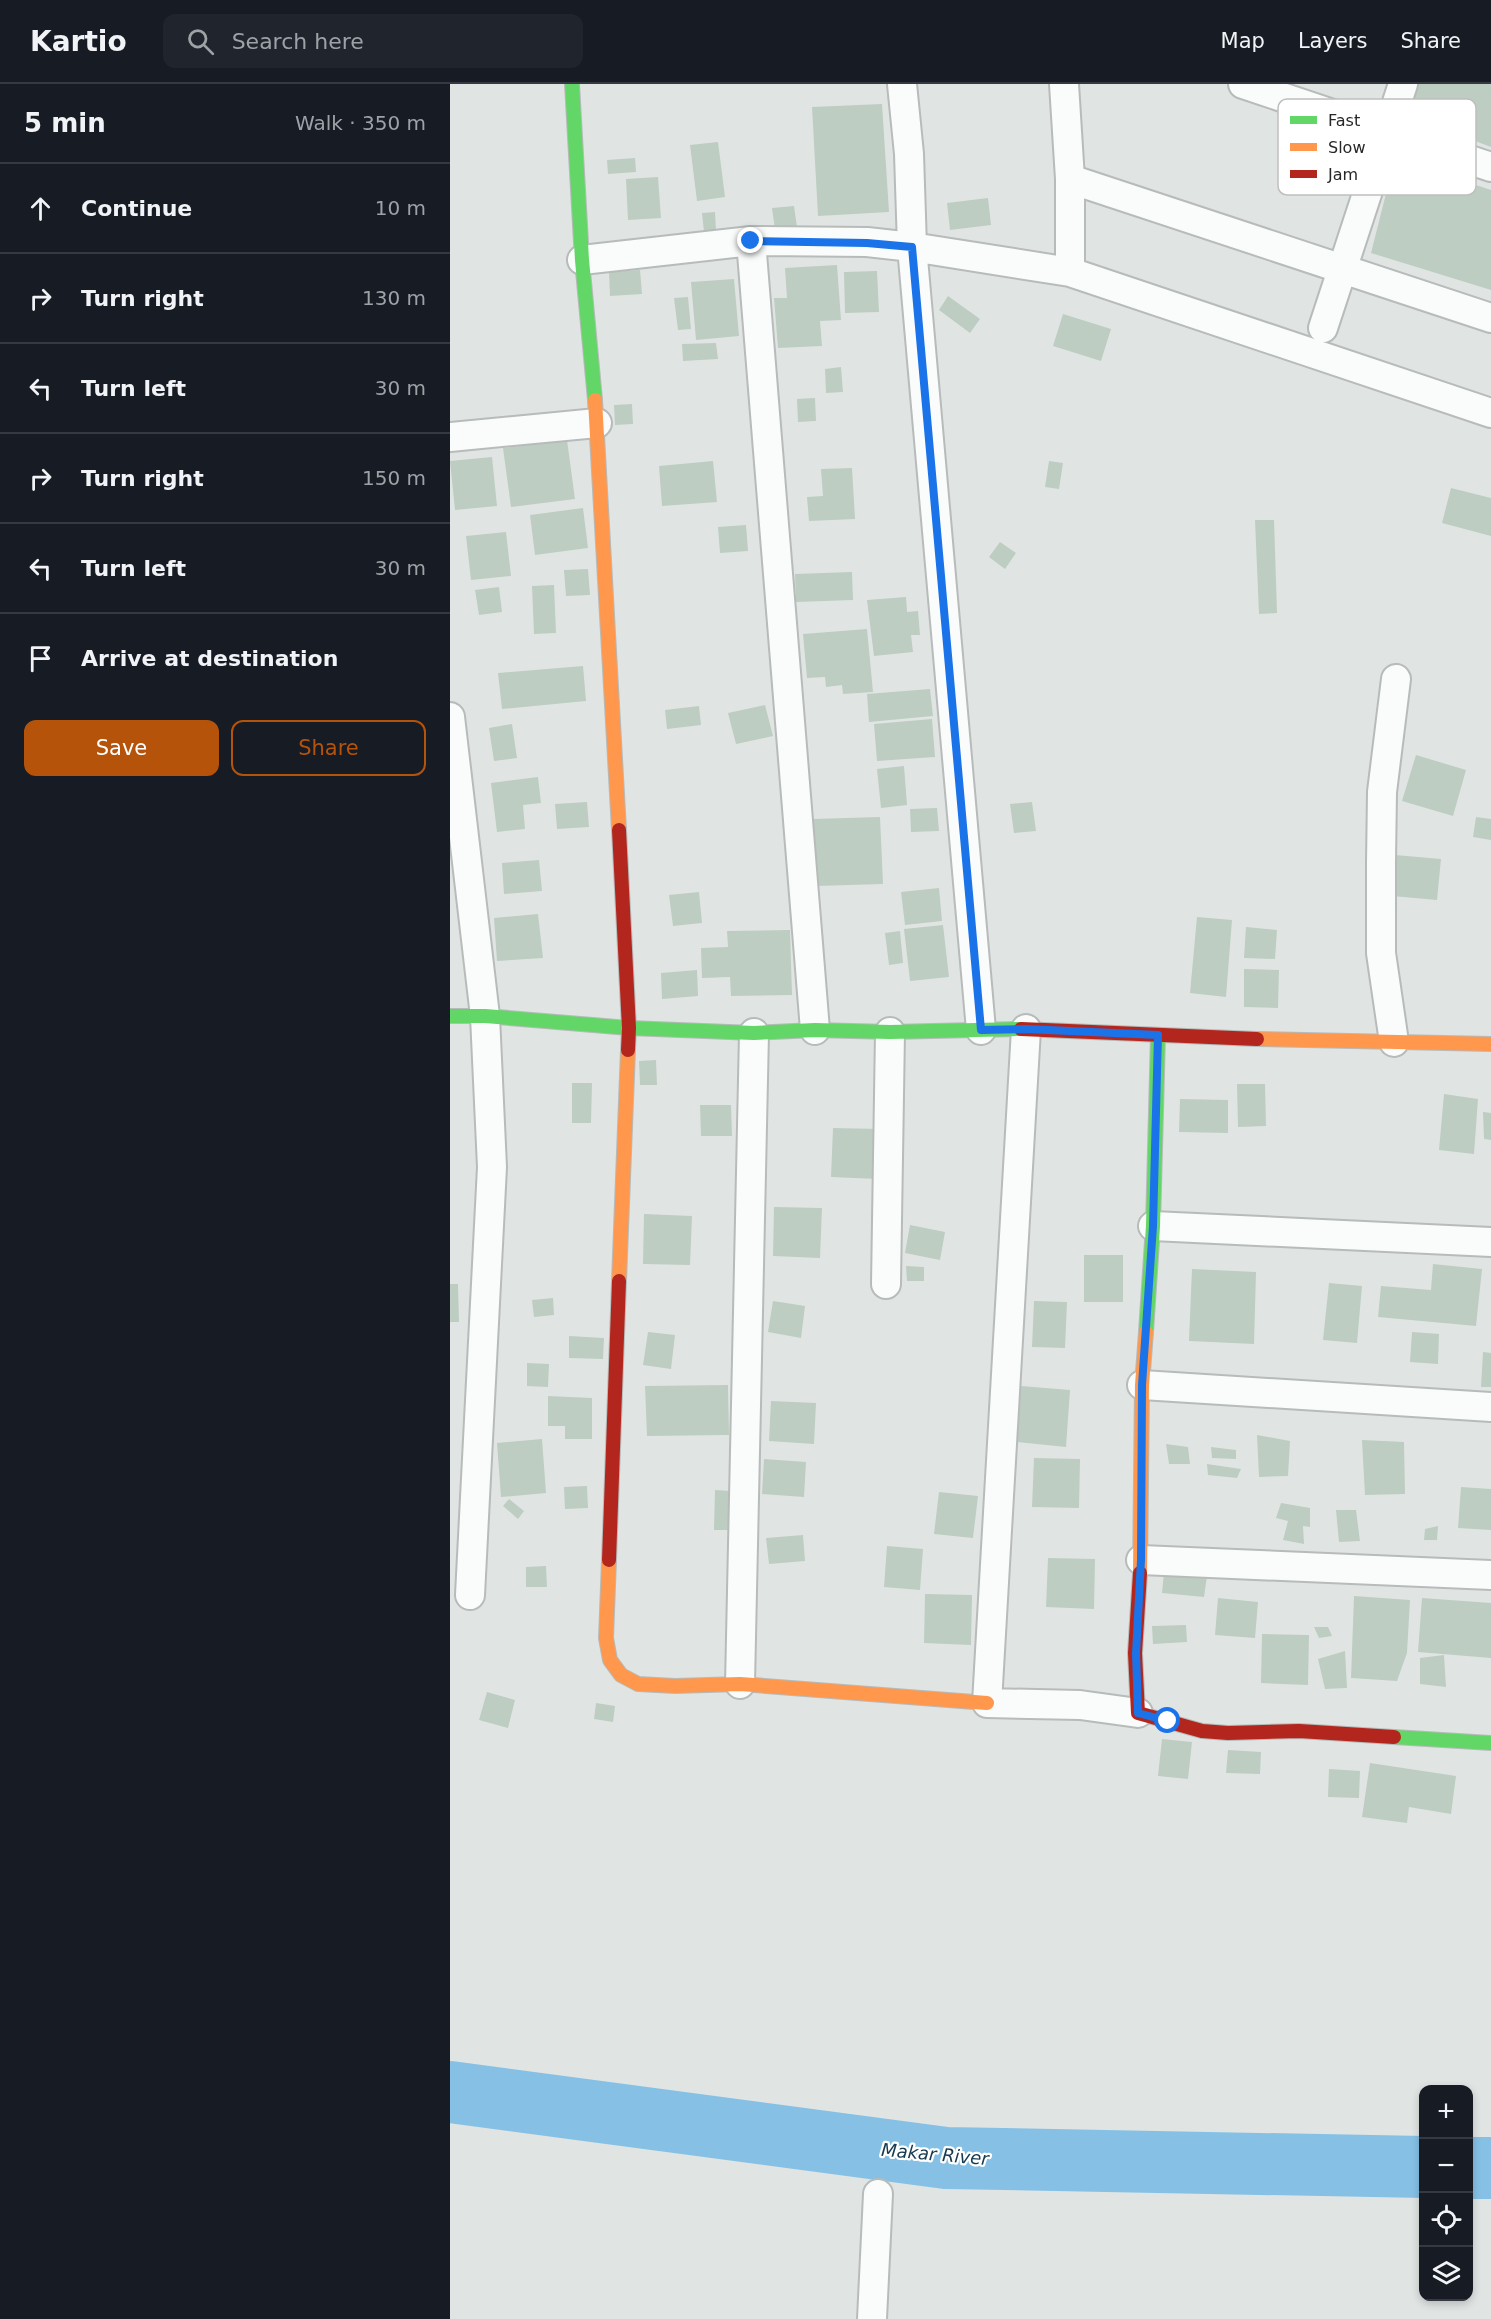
<!DOCTYPE html>
<meta charset="utf-8">
<style>
body{margin:0;font-family:"DejaVu Sans",sans-serif;background:#20242c;color:#f1f3f6}
.controls{position:absolute;right:18px;bottom:18px;display:grid;overflow:hidden;border-radius:12px;box-shadow:0 3px 9px #0003}
.controls button{width:54px;height:54px;display:grid;place-items:center;padding:0;border:0;border-bottom:2px solid #363941;background:#171b24;color:#f1f3f6;font:30px sans-serif}
.stop{position:absolute;width:18px;height:18px;margin:-14px;border:4px solid #1a73e8;border-radius:50%;background:#fff}
.stop.end{background:#1a73e8;border-color:#fff;box-shadow:0 2px 6px #0008}
.list{margin:0;padding:0;list-style:none}
h2{display:flex;justify-content:space-between;align-items:center;height:78px;margin:0;padding:0 24px;font-size:26px}
h2 small{font-size:20px;font-weight:400;color:#9ea1a6}
.list li{display:grid;grid-template-columns:39px 1fr auto;gap:18px;align-items:center;box-sizing:border-box;height:90px;padding:0 24px;border-top:2px solid #363941}
.list b{display:block;font-size:22px;white-space:nowrap}
.list em{font-size:20px;font-style:normal;color:#9ea1a6}
.actions{display:flex;gap:12px;padding:18px 24px}
.actions a{flex:1;padding:14px 0;border:2px solid #b45309;border-radius:12px;text-align:center;font-size:21px;color:#b45309}
.actions .main{background:#b45309;color:#fff}
.icon{flex:none;width:33px;height:33px;fill:none;stroke:currentColor;stroke-width:2;stroke-linecap:round;stroke-linejoin:round}
.map{position:relative;flex:none;width:1041px;height:2235px;overflow:hidden}
header{display:flex;align-items:center;gap:36px;box-sizing:border-box;height:84px;padding:0 30px;background:#171b24;border-bottom:2px solid #363941}
header strong{font-size:28px}
nav{display:flex;gap:33px;margin-inline-start:auto;font-size:21px}
.search{width:420px;height:54px;background:#20242c;display:flex;align-items:center;gap:15px;box-sizing:border-box;padding:0 21px;border-radius:12px;color:#9ea1a6;font-size:22px}
main{display:flex}
aside{flex:1;background:#171b24}
.map>svg:first-child{display:block}
</style>
<header>
<strong>Kartio</strong>
<div class="search"><svg class="icon" aria-label="search" viewBox="0 0 24 24"><circle cx="10" cy="10" r="6"/><path d="M15 15l6 6"/></svg>Search here</div>
<nav><a>Map</a><a>Layers</a><a>Share</a></nav>
</header>
<main>
<aside>
<h2>5 min<small>Walk · 350 m</small></h2>
<ul class="list">
<li><svg class="icon" aria-label="ahead" viewBox="0 0 24 24"><path d="M12 20V5M6 11l6-6 6 6"/></svg><div><b>Continue</b></div><em>10 m</em></li>
<li><svg class="icon" aria-label="right" viewBox="0 0 24 24"><path d="M7 20v-9h11M14 6l5 5-5 5"/></svg><div><b>Turn right</b></div><em>130 m</em></li>
<li><svg class="icon" aria-label="left" viewBox="0 0 24 24"><path d="M17 20v-9H6M10 6l-5 5 5 5"/></svg><div><b>Turn left</b></div><em>30 m</em></li>
<li><svg class="icon" aria-label="right" viewBox="0 0 24 24"><path d="M7 20v-9h11M14 6l5 5-5 5"/></svg><div><b>Turn right</b></div><em>150 m</em></li>
<li><svg class="icon" aria-label="left" viewBox="0 0 24 24"><path d="M17 20v-9H6M10 6l-5 5 5 5"/></svg><div><b>Turn left</b></div><em>30 m</em></li>
<li><svg class="icon" aria-label="arrive" viewBox="0 0 24 24"><path d="M6 21V4h12l-3 4 3 4H6"/></svg><div><b>Arrive at destination</b></div></li>
</ul>
<div class="actions"><a class="main">Save</a><a>Share</a></div>
</aside>
<div class="map">
<svg width="1041" height="2235" viewBox="0 0 1041 2235">
<rect width="100%" height="100%" fill="#e0e5e4"/>
<g fill="none" stroke-linecap="round" stroke-linejoin="round">
<path stroke="#86c1e5" stroke-width="62" d="M0 2008 496 2074 974 2083
M1018 2084H1041"/>
</g>
<path fill="#bdcdc2" d="M964 0H1041V63L954 30Z
M432 20 439 128 368 132 362 23Z
M268 58 275 113 247 117 240 61Z
M185 74 186 88 158 90 157 76Z
M945 74 1041 106V206L921 169Z
M208 93 211 134 178 136 176 95Z
M538 114 541 141 500 146 497 119Z
M344 122 347 143 325 145 322 124Z
M265 128 266 147 254 148 252 129Z
M387 181 391 236 370 237 372 262 328 264 324 214H337L335 184Z
M190 186 192 210 160 212 159 188Z
M427 187 429 228 395 229 394 188Z
M284 195 289 252 246 256 241 198Z
M498 212 530 235 520 249 489 226Z
M238 213 241 245 228 246 224 214Z
M613 230 661 245 651 277 603 262Z
M266 259 268 275 233 277 232 260Z
M391 283 393 308 376 309 375 285Z
M365 314 366 337 348 338 347 315Z
M182 320 183 340 165 341 164 321Z
M117 356 125 415 61 423 53 364Z
M42 373 47 422 5 426 0 377Z
M263 377 267 418 212 422 209 382Z
M599 377 613 379 609 405 595 403Z
M402 384 405 435 359 437 357 413 373 412 371 385Z
M1001 404 1041 414V452L992 439Z
M133 424 138 464 85 471 80 431Z
M805 436H824L827 529 809 530Z
M296 441 298 467 270 469 268 443Z
M56 448 61 492 21 496 16 452Z
M550 458 566 469 555 485 539 473Z
M138 485 140 511 116 512 114 486Z
M402 488 403 516 346 518 345 490Z
M104 501 106 549 84 550 82 502Z
M49 503 52 528 29 531 25 506Z
M456 513 457 528 468 527 470 551H461L463 568 424 572 417 516Z
M417 545 423 608 393 610 392 601 376 603 375 593 357 594 353 550Z
M133 582 136 617 52 625 48 589Z
M480 605 483 632 419 638 417 610Z
M315 621 323 652 286 660 278 629Z
M249 622 251 641 217 645 215 626Z
M482 635 485 673 427 677 424 640Z
M62 640 67 674 44 677 39 644Z
M966 671 1016 686 1003 732 952 717Z
M454 682 457 721 431 724 427 685Z
M88 693 91 719 73 721 75 745 47 748 41 699Z
M137 718 139 743 107 745 105 720Z
M582 718 586 747 564 749 560 720Z
M487 724 489 747 461 748 460 725Z
M430 733 433 800 366 802 363 735Z
M1026 733 1041 735V756L1023 753Z
M945 771 991 775 987 816 942 812Z
M89 776 92 807 54 810 52 779Z
M489 804 492 837 455 841 451 808Z
M249 808 252 839 223 842 219 811Z
M88 830 93 874 47 877 44 834Z
M747 833 782 836 776 913 740 909Z
M493 841 499 893 460 897 454 845Z
M796 843 827 846 825 875 794 874Z
M340 846 342 911 281 912 280 893 252 894 251 864 278 863 277 847Z
M450 847 453 879 439 881 435 849Z
M794 885 829 886 828 924 794 923Z
M247 886 248 912 212 915 211 889Z
M206 976 207 1001H190L189 977Z
M122 999H142L141 1039H122Z
M787 1000H815L816 1042 788 1043Z
M994 1010 1028 1015 1024 1070 989 1066Z
M730 1015 778 1016V1049L729 1048Z
M250 1021H281L282 1052H251Z
M1033 1028 1041 1029V1056L1034 1055Z
M383 1044 430 1045 428 1095 381 1093Z
M324 1123 372 1124 370 1174 323 1172Z
M194 1130 242 1132 240 1181 193 1180Z
M460 1141 495 1148 490 1176 455 1169Z
M634 1171H673V1218H634Z
M983 1180 1032 1185 1026 1242 928 1233 931 1202 981 1206Z
M456 1182 474 1183V1197H457Z
M742 1185 806 1188 804 1260 739 1257Z
M879 1199 912 1202 907 1259 873 1256Z
M0 1200H8L9 1238H0Z
M103 1214 104 1231 84 1233 82 1216Z
M323 1217 355 1222 351 1254 318 1248Z
M584 1217 617 1218 615 1264 582 1263Z
M198 1248 225 1251 221 1285 193 1281Z
M962 1248 989 1250 988 1280 960 1278Z
M119 1252 154 1254 153 1275 119 1274Z
M1033 1268 1041 1269V1303H1031Z
M77 1279 99 1280 98 1303 77 1302Z
M278 1301 279 1351 197 1352 195 1302Z
M571 1302 620 1306 616 1363 567 1358Z
M98 1312 142 1314V1355H115V1342H98Z
M321 1317 366 1319 364 1360 319 1357Z
M807 1351 840 1357 838 1392 809 1393Z
M92 1355 96 1409 51 1413 47 1359Z
M912 1356 954 1358 955 1410 915 1411Z
M716 1360 738 1363 740 1380H719Z
M761 1363 786 1366V1375L762 1374Z
M584 1374 630 1375 629 1424 582 1423Z
M314 1375 356 1378 354 1413 312 1410Z
M757 1380 791 1385 787 1394 758 1391Z
M137 1402 138 1424 115 1425 114 1403Z
M1011 1403 1041 1405V1446L1008 1444Z
M265 1406 281 1407 280 1446H264Z
M489 1408 528 1412 523 1454 484 1450Z
M59 1415 74 1427 68 1435 53 1422Z
M831 1419 860 1424V1443L853 1442 854 1460 833 1456 838 1437 826 1434Z
M886 1426H906L910 1457 889 1458Z
M988 1442 987 1456H974L975 1445Z
M353 1451 355 1477 319 1480 316 1454Z
M437 1462 473 1465 470 1506 434 1503Z
M598 1474 645 1475 644 1525 596 1523Z
M96 1482 97 1503H76V1483Z
M714 1488 757 1492 754 1513 712 1509Z
M475 1510 522 1511 521 1561 474 1559Z
M904 1512 960 1516 957 1569 947 1597 901 1594Z
M768 1514 808 1518 805 1554 765 1551Z
M972 1514 1041 1519V1574L968 1568Z
M736 1541 737 1558 703 1560 702 1542Z
M864 1543H878L882 1552 869 1554Z
M812 1550 859 1551 858 1601 811 1599Z
M895 1567 897 1604 875 1605 868 1575Z
M994 1571 996 1603 970 1600V1574Z
M37 1608 65 1616 58 1644 29 1636Z
M146 1619 165 1622 163 1638 144 1635Z
M712 1655 742 1658 738 1695 708 1692Z
M778 1666 811 1668 810 1690 776 1689Z
M920 1679 1006 1692 1001 1730 959 1723 957 1739 912 1733Z
M879 1685 910 1687 909 1714 878 1713Z"/>
<g fill="none" stroke-linecap="round" stroke-linejoin="round">
<defs>
<path id="street" d="M452 0 459 70 462 163 531 946
M614 0 620 95V188
M793 0 1041 83
M620 95 1041 234
M301 157 365 946
M132 176 301 157 417 158 462 163 620 188 1041 329
M873 244 953 0
M0 353 147 339
M0 633 35 932 42 1083 20 1511
M576 945 537 1619 630 1621 688 1629
M944 958 931 869V778L932 708 946 595
M703 1142 1041 1158
M436 1200 440 948
M692 1301 1041 1323
M691 1476 1041 1491
M290 1600 304 949
M422 2235 428 2110"/>
<path id="fast" d="M122 0 132 176 145 316
M0 932H35L179 944 304 949 365 946 440 948 571 945
M696 1248 703 1142 708 951
M944 1653 1041 1659"/>
<path id="slow" d="M145 316 169 746
M807 955 1041 960
M169 1197 178 966
M159 1476 156 1554 160 1576 171 1591 188 1600 225 1602 290 1600 537 1619
M690 1489 692 1301 696 1248"/>
<path id="jam" d="M169 746 179 944 178 966
M571 945 807 955
M159 1476 169 1197
M690 1489 685 1569 688 1629 752 1647 778 1649 849 1647 944 1653"/>
</defs>
<use href="#street" stroke="#b7bbba" stroke-width="32"/>
<use href="#fast" stroke="#b7bbba" stroke-width="16"/>
<use href="#slow" stroke="#b7bbba" stroke-width="16"/>
<use href="#jam" stroke="#b7bbba" stroke-width="16"/>
<use href="#street" stroke="#fafbfb" stroke-width="28"/>
<use href="#fast" stroke="#63d668" stroke-width="14"/>
<use href="#slow" stroke="#ff974d" stroke-width="14"/>
<use href="#jam" stroke="#b3261e" stroke-width="14"/>
</g>
<g fill="none" stroke-linecap="round" stroke-linejoin="round">
<path stroke="#1a73e8" stroke-width="8" d="M301 157 417 159 462 163 531 946 576 945 708 951 703 1142 692 1301 691 1476 686 1569 688 1629 718 1637"/>
</g>
<g text-anchor="middle" dominant-baseline="central" stroke-width="4.5" stroke-linejoin="round" paint-order="stroke">
<g font-size="18" font-style="italic" fill="#163a50" stroke="#fff">
<text transform="translate(485 2070) rotate(5)">Makar River</text>
</g>
</g>
<rect x="828" y="15" width="198" height="96" rx="9" fill="#fff" stroke="#bebebe" stroke-width="1.5"/>
<rect x="840" y="32" width="27" height="8" fill="#63d668"/>
<rect x="840" y="59" width="27" height="8" fill="#ff974d"/>
<rect x="840" y="86" width="27" height="8" fill="#b3261e"/>
<g font-size="16" fill="#252827">
<text x="878" y="42">Fast</text>
<text x="878" y="69">Slow</text>
<text x="878" y="96">Jam</text>
</g>
</svg>
<div class="controls">
<button>+</button>
<button>−</button>
<button><svg class="icon" aria-label="locate" viewBox="0 0 24 24"><circle cx="12" cy="12" r="6"/><path d="M12 2v4M12 18v4M2 12h4M18 12h4"/></svg></button>
<button><svg class="icon" aria-label="layers" viewBox="0 0 24 24"><path d="M12 4l9 5-9 5-9-5zM3 14l9 5 9-5"/></svg></button>
</div>
<div class="stop" style="left:718px;top:1637px"></div>
<div class="stop end" style="left:301px;top:157px"></div>
</div>
</main>
